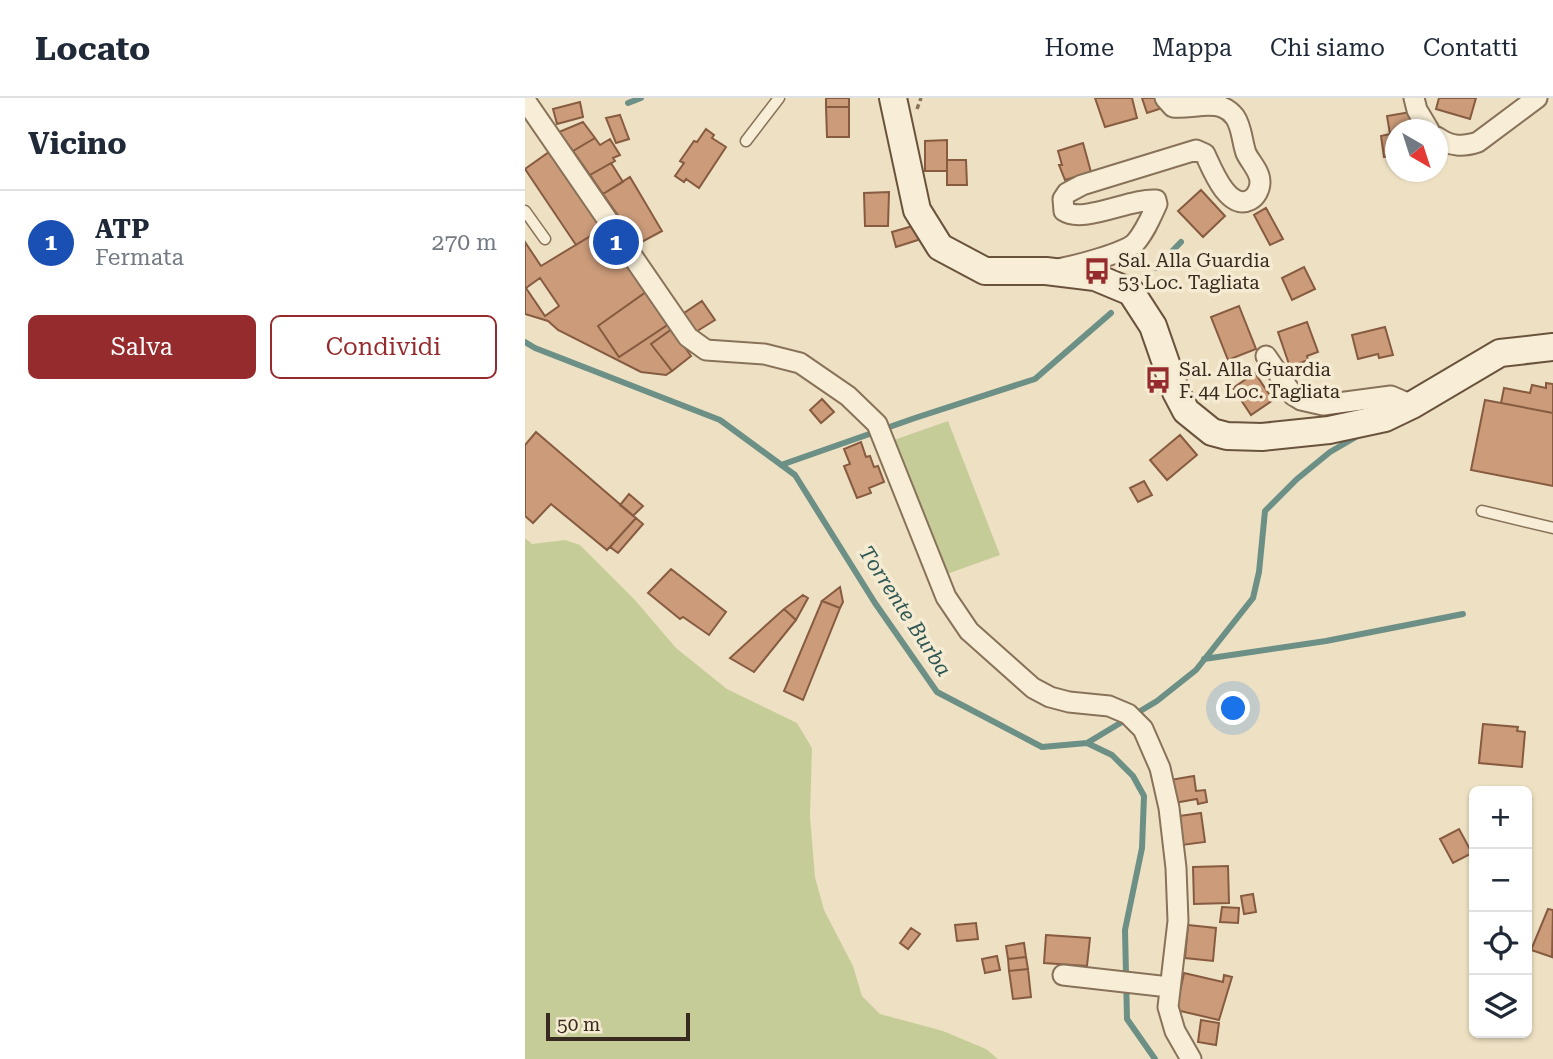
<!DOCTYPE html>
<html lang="it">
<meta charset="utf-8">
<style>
body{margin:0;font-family:"Roboto Serif",serif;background:#f2f2f3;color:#1f2937}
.controls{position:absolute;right:21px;bottom:21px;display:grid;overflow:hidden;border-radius:10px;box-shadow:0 2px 5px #0004}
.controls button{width:63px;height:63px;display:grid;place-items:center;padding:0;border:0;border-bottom:2px solid #e0e1e3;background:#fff;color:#1f2937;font:35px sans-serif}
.compass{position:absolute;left:860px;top:21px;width:63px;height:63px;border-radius:50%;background:#fff;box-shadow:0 2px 5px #0004;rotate:141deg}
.scale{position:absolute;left:21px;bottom:18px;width:144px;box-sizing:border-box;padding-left:7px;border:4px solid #382a1e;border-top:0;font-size:19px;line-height:24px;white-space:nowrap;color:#382a1e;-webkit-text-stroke:5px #f5ebd3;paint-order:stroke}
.you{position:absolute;left:709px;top:611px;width:24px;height:24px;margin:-18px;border:5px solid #fff;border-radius:50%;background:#1a73e8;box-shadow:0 0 0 10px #1a73e833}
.badge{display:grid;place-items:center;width:46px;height:46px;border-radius:50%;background:#962b2d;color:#fff;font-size:23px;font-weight:700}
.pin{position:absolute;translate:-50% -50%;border:4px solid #fff;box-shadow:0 2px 7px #0006}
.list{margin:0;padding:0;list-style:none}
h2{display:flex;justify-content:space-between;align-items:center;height:91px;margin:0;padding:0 28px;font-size:30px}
h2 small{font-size:23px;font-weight:400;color:#747a83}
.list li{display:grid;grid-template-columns:46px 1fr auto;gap:21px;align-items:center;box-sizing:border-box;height:105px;padding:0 28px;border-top:2px solid #e0e1e3}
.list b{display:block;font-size:26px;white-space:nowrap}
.list p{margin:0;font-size:23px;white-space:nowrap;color:#747a83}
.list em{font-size:23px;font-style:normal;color:#747a83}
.actions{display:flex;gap:14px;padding:21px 28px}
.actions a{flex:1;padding:16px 0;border:2px solid #962b2d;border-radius:10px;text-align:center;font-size:24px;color:#962b2d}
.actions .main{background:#962b2d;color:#fff}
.icon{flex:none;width:38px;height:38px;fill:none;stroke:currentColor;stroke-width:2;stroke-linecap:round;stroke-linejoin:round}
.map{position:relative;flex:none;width:1028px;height:961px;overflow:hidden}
header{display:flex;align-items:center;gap:42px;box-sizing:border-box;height:98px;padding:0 35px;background:#fff;border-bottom:2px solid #e0e1e3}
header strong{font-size:33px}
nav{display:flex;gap:38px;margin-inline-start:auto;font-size:24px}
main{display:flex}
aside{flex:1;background:#fff}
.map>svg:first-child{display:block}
</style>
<header>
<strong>Locato</strong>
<nav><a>Home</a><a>Mappa</a><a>Chi siamo</a><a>Contatti</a></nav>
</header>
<main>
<aside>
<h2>Vicino<small></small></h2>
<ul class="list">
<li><span class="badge" style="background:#1a4fb4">1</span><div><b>ATP</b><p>Fermata</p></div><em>270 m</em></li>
</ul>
<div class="actions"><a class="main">Salva</a><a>Condividi</a></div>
</aside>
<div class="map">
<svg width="1028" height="961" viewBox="0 0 1028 961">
<rect width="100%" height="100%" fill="#eee1c3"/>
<path fill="#c6cc97" d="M423 323 475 457 422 476 369 342Z
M0 440 7 446 40 442 55 447 110 502 151 550 202 591 272 625 287 650 285 718 290 779 299 812 328 868 337 898 355 916 418 933 461 951 473 961H0Z"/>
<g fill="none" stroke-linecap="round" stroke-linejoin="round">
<path stroke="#6c8f86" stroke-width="6" d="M103 5 116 0
M631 170 656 144
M0 244 10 250 195 322 270 377 350 505 412 594 517 649 562 645 587 657 608 678 619 698 617 750 600 832 602 921 630 961
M256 367 390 320 510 281 586 215
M679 561 801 543 938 516
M562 645 632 603 671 572 728 500 734 474 740 413 772 381 805 354 836 336"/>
</g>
<path fill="#cb9b7a" stroke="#875b40" stroke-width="2" fill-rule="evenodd" d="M301 0H324V9H301Z
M570 0H607L612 20 580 29Z
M617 0H634L637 10 622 15Z
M914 0H951L945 21 911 11Z
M55 4 58 19 32 26 28 11Z
M301 9H324V39H302Z
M886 14 888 32H870V58L859 59 856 38 865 36 862 18Z
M95 17 104 41 91 45 81 20Z
M58 24 70 40 48 53 34 34Z
M181 31 189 37 187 40 201 49 174 90 161 81 159 84 150 78 159 65 155 63 169 43 172 44Z
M70 40 75 47 85 41 95 57 88 60 90 63 65 77 48 53Z
M422 42V73H400V43Z
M558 45 566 74 540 82 534 67H537L533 53Z
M24 54 77 131 51 147 0 71Z
M422 62H441L442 87H422Z
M86 65 98 84 78 96 65 77Z
M105 79 137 133 113 146 78 96Z
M676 92 700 118 678 139 653 113Z
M364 94 363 128H340L339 95Z
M741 110 758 141 745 147 729 117Z
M391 127 396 141 371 149 367 134Z
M77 131 121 194 73 228 94 259 144 226 147 231 126 246 147 273 141 277 116 274 33 232 23 223 0 216V144L16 168ZM15 180 34 208 20 218 1 190Z
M779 169 790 191 767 202 757 180Z
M121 194 144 226 94 259 73 228Z
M177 203 190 222 169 235 156 217Z
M714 208 731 251 703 262 686 219Z
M782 224 793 254 782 258 783 262 765 269 753 234Z
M860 229 868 257 854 260 853 256 833 261 827 237Z
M147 231 166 258 147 273 126 246Z
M730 275 748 302 726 317 708 290Z
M1021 285 1028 286V315L976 305 979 290 1005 295 1007 287 1021 290Z
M297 301 309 314 296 325 285 312Z
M960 302 1028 315V388L946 372Z
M11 334 111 420 82 452 26 406 8 425 0 418V347Z
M655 337 672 357 642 382 625 362Z
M336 344 341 359 345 358 349 369 353 368 359 384 344 390 346 395 332 400 319 368 325 366 319 351Z
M619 383 627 397 613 404 605 390Z
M104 396 118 408 108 418 95 407Z
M111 420 118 426 93 455 85 449Z
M146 471 201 514 184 537 158 519 155 521 123 495Z
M315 489 318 504 315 510 297 503Z
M278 497 283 500 271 522 259 511Z
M297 503 315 510 278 602 259 593Z
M259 511 271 522 229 574 205 560Z
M958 626 993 629 992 633 1000 634 997 669 954 665Z
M669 678 671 693 680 692 682 704 673 706 672 701 649 705 645 682Z
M676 715 680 744 657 747 654 718Z
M934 731 947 755 928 765 915 741Z
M703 768 704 805 669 806 668 769Z
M728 796 731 814 719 816 716 798Z
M697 809 714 810 713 825 695 824Z
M1023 811 1028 812 1027 859 1006 852Z
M451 825 453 841 432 843 430 827Z
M663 827 691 830 688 863 660 860Z
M386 830 395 836 383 851 375 845Z
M521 837 565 840 562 868 519 865Z
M499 845 501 859 483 861 481 848Z
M472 858 475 872 460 875 457 861Z
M501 859 503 871 484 873 483 861Z
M503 871 506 899 488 901 484 873Z
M659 875 698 884 699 877 707 879 694 922 651 912Z
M676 922 694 925 691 947 673 944Z"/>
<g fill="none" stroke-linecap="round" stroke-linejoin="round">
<defs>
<path id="lane" d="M221 43 254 0
M0 113 20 141
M957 413 1028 430"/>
<path id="street" d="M889 0 892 12 904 32
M0 2 163 239 181 252 239 256 275 265 323 298 352 326 421 499 444 533 508 590 525 599 544 604 584 608 603 616 618 631 635 670 644 710 651 770 653 823 643 909 650 933 666 961
M912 39C926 49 938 49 953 44L1012 0
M537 170C553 167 599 155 610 145 620 134 626 119 632 106L631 102C606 100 558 126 539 113L538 101 542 95 557 87 671 52 680 56C687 71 703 113 725 102 731 99 735 91 735 84 735 73 725 64 721 55 717 44 717 29 710 19 707 15 702 11 697 9 682 4 664 11 648 9L640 0
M741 258 768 297 776 302 798 307 866 298 887 307
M538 877 644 889"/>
<path id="secondary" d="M368 0 392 112 415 149 460 173H521L570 179 606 194 628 228 651 294 661 313 687 334 702 338 737 339 804 332 860 320 887 307 975 255 1028 249"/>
</defs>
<use href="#lane" stroke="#88725a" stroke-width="13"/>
<use href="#street" stroke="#88725a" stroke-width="23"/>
<use href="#secondary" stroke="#6a533d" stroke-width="30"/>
<path stroke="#88725a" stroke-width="3.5" stroke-dasharray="5 3.5" stroke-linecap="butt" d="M392 11 396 0"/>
<use href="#lane" stroke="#f8eed7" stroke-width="10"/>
<use href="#street" stroke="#f8eed7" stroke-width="19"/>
<use href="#secondary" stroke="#f8eed7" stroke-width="26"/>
</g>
<defs>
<symbol id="bus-bare" viewBox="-9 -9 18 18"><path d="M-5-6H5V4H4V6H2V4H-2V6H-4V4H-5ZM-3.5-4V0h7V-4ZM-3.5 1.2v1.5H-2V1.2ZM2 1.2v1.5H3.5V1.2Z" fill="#962b2d" stroke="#f5ebd3" stroke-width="2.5" paint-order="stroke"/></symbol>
</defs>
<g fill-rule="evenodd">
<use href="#bus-bare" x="553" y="154" width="38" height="38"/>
<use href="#bus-bare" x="614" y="263" width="38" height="38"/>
</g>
<g text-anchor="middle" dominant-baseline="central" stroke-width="7" stroke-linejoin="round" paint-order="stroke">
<g font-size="19" fill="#382a1e" stroke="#f5ebd3" text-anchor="start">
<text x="593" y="162">Sal. Alla Guardia<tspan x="593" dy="22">53 Loc. Tagliata</tspan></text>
<text x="654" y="271">Sal. Alla Guardia<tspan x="654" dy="22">F. 44 Loc. Tagliata</tspan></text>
</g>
<g font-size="21" font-style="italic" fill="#2e5754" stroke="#f5ebd3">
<text transform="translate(380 513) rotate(57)">Torrente Burba</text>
</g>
</g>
</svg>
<div class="controls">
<button>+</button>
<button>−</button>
<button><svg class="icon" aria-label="locate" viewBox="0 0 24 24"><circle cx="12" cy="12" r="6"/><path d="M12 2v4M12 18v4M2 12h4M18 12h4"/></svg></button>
<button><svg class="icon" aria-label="layers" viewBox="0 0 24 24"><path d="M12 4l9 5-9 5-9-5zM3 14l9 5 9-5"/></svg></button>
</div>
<svg class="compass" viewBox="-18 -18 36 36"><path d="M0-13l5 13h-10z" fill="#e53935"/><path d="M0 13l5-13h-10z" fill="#747a83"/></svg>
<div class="scale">50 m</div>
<div class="you"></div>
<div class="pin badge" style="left:91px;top:144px;background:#1a4fb4">1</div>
</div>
</main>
